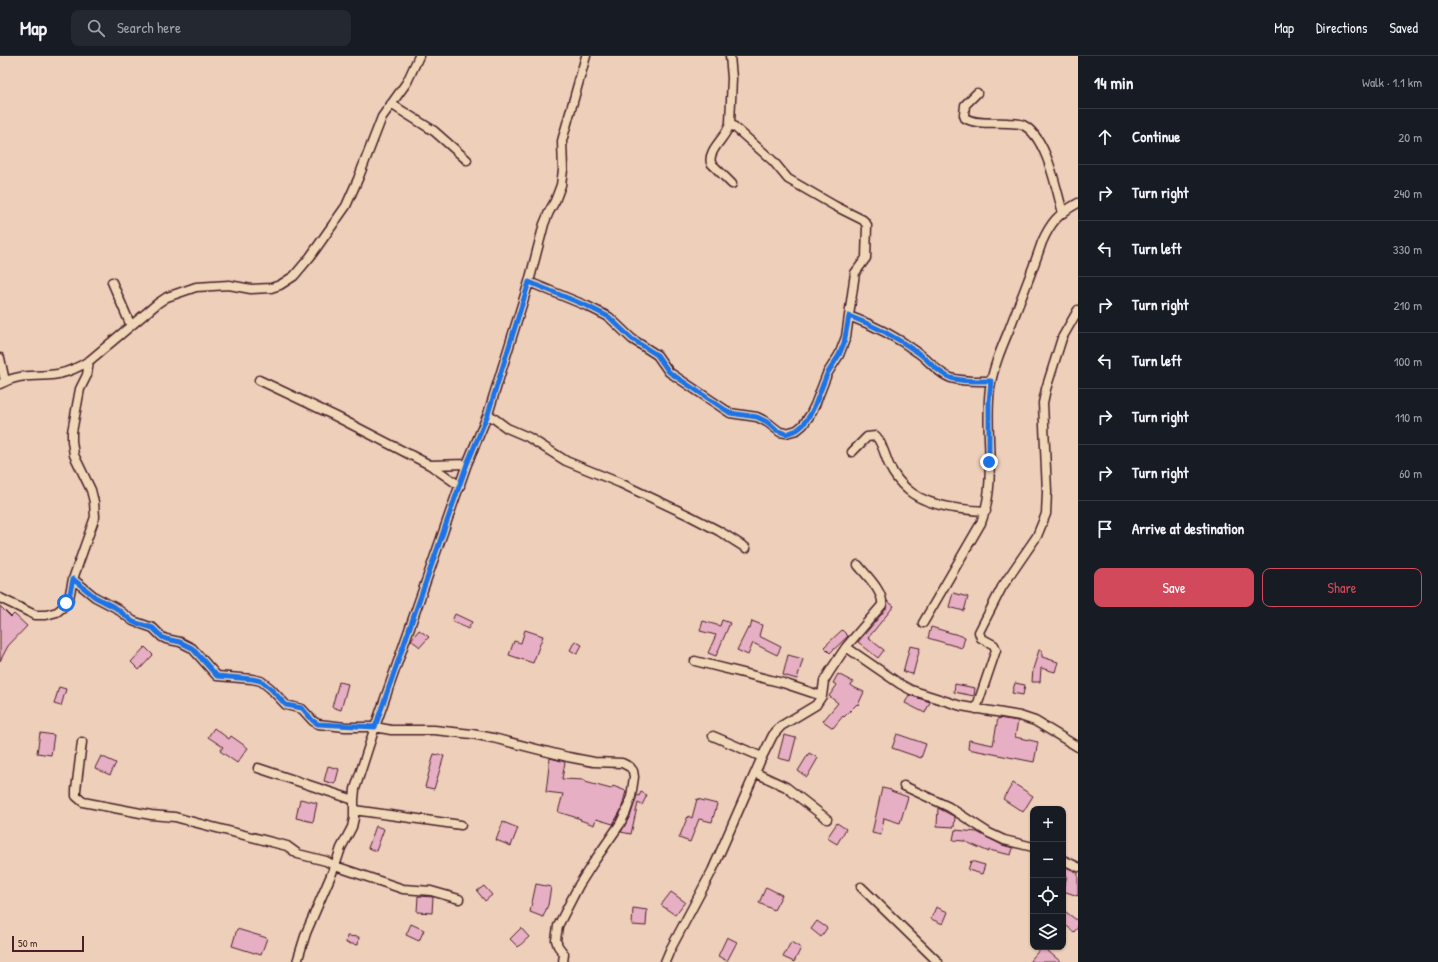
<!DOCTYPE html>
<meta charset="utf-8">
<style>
body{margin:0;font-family:"Patrick Hand",sans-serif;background:#242831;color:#f1f3f6}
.controls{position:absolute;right:12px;bottom:12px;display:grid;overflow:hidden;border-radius:8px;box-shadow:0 1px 3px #0004}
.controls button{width:36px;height:36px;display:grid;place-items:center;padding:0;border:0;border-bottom:1px solid #363941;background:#171b24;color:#f1f3f6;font:20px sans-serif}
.scale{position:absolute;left:12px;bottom:10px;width:72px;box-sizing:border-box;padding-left:4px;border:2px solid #4a1f2b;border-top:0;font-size:11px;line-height:14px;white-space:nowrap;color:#4a1f2b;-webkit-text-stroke:3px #efd7b7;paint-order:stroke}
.stop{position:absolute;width:12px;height:12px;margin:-9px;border:3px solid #1a73e8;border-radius:50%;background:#fff}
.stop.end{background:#1a73e8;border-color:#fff;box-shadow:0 1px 4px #0008}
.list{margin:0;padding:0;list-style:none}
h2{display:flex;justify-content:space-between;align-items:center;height:52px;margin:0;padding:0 16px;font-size:17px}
h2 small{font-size:13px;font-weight:400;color:#9ea1a6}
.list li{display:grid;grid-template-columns:26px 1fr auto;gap:12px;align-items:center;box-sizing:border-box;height:56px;padding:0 16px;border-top:1px solid #363941}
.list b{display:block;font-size:15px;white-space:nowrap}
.list em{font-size:13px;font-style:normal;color:#9ea1a6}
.actions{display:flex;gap:8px;padding:12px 16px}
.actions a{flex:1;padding:9px 0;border:1px solid #d1495b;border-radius:8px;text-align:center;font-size:14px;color:#d1495b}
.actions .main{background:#d1495b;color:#fff}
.icon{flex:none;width:22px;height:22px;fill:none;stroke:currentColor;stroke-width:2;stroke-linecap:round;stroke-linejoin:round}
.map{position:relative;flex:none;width:1078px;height:906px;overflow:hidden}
header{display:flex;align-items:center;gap:24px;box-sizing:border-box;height:56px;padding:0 20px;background:#171b24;border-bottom:1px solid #363941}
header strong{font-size:19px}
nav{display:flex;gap:22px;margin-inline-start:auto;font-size:14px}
.search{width:280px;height:36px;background:#242831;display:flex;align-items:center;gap:10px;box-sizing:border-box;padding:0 14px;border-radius:8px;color:#9ea1a6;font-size:15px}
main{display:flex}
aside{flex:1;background:#171b24}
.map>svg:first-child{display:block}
</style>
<header>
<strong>Map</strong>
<div class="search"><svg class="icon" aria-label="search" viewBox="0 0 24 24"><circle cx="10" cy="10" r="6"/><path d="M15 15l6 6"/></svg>Search here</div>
<nav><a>Map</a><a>Directions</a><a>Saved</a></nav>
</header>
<main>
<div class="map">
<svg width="1078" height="906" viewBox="0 0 1078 906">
<rect width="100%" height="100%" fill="#edcfba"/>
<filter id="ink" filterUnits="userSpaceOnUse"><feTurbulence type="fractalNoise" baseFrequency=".025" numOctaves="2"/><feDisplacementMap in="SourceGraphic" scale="8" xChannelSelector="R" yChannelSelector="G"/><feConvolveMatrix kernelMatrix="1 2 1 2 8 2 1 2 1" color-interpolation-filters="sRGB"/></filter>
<g filter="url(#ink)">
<path fill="#e7afc4" stroke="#4a1f2b" d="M953 537 968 541 964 555 949 551Z
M887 545 894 550 868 582 884 594 878 602 858 586 886 553Z
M0 550 11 561 14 558 27 570 8 590 0 605Z
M455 558 472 566 468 573 452 565Z
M722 564 730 567 716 600 708 597 716 579 700 575 703 565 720 570Z
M752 565 762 569 759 580 781 591 777 599 753 587 748 599 737 594 748 572 750 573Z
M931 571 965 581 962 592 928 582Z
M419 574 429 581 420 591 411 584Z
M525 574 543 580 533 607 509 599 514 585 521 587Z
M842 574 848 580 830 597 824 591Z
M575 585 582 589 577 598 570 594Z
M910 590 920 592 913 618 903 616Z
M145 591 153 599 139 614 131 606Z
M1039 594H1042V601L1058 606 1055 616 1041 612 1040 626H1032L1033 613Z
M788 599 803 603 797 623 783 619Z
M838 618 853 626 851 630 864 636 858 649 857 648 844 661 843 660 833 672 823 665 838 647 829 640 837 629 833 627Z
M339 626 348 628 341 654 332 651Z
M1015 627 1025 629 1023 639 1012 637Z
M955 628 975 632 974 640 954 636Z
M59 631 66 633 61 650 54 648Z
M909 639 930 646 925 657 905 647Z
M998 662 1018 665 1015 681 1038 686 1034 706 968 693 969 684 993 689Z
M214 672 229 683 231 680 248 692 237 707 220 695 223 691 208 681Z
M40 677 54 679 51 699 37 697Z
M897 678 926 688 921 702 892 692Z
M784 679 796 682 790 705 778 702Z
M809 697 818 702 807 721 798 715Z
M434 698 444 700 434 733 425 731Z
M101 700 116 707 110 719 95 712Z
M550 702 565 706 562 723 585 724V726L611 733 613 730 626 735 621 754 613 768 596 763 594 769 580 764 581 763 558 756 563 738 546 736Z
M328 710 339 713 335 728 324 725Z
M1013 727 1033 740 1023 756 1003 743Z
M882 732 891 734V735L908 741 900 767 884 762 881 779 872 777Z
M641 736 647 739 642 749 638 747 631 778 621 776 631 758 637 739 639 740Z
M300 743 317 747 313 766 296 762Z
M697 743 717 748 712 766 699 763 690 786 679 782 688 760 692 762Z
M938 752 955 761 954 771 937 770Z
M503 766 518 772 511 790 496 784Z
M837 767 846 773 837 788 827 782Z
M376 770 384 773 376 795 368 792Z
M955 774 977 776 1002 789 1013 792 1011 799 989 794V796L964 785 953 784Z
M971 805 985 809 982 818 968 814Z
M1063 810 1078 816V840L1063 835 1067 820 1063 818Z
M536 828 551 831 548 849 543 861 530 856Z
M484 830 492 839 485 845 477 835Z
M766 831 782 839 774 854 759 847Z
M671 836 685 846 675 859 661 849Z
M418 840 433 841 432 857 417 856Z
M936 851 948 856 943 868 931 863Z
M633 852 647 854 646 870 632 869Z
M1063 854 1078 865V871L1074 876 1063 867Z
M817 865 827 872 821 881 811 873Z
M411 868 424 874 419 885 406 879Z
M521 872 529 881 518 891 510 883Z
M237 873 267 882 261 899 232 890Z
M347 880 359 881 358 889 346 887Z
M727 881 737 886 727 905 718 900Z
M791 886 801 892 794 906 783 901Z
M1042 891H1043L1061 906H1029Z"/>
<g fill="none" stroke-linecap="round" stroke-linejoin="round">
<defs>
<path id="street" d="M730 0 732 22 730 67C728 80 707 94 711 107L732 128
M977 37 965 49 964 59 965 62C976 69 995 66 1008 67 1012 67 1018 67 1023 69 1047 81 1056 133 1063 157
M391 48 434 75 467 104
M112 226 131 270
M529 226 587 250 609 261 632 283 657 299 669 316 730 357 757 361 767 366 780 376 786 377 797 374 803 369 810 359 815 349 827 318 839 299 846 281 855 217 866 202 867 169 863 164 835 150 788 123 773 105 730 67
M849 260C873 269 897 281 917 296 929 304 937 317 951 322 964 326 978 325 991 325
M0 302 5 325
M259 324 335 360 430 409 460 430
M0 328C21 316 36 322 58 318 69 316 79 311 89 305L158 247 167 241 196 231 229 229 251 233 271 232 280 229 294 220 310 201 346 150 358 123 382 61 407 26 419 0
M488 358 507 372 528 381 566 405 620 427 690 460 719 475 746 492
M852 396 867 381 876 380C883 388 885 401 890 411 894 419 900 427 907 433 925 450 962 454 986 455
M430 409 467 408
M73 523 95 541 116 552 133 565 153 572 162 581 166 583 180 586 192 592 217 620 252 623 261 625 270 632 286 649 302 653 313 665 318 668 345 671H375L391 674H434L472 678 493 682 568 701 594 706 622 707 630 711 633 715 634 721 631 741 626 756 620 768 593 807 579 829 558 870 556 884 558 890 564 898 563 906
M0 542 35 559H46L57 556 62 552 69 542 73 523 95 461 94 446 91 434 74 399 72 385V376L80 333 87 319 89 305
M923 567 981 467C998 424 984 377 990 332 993 312 1001 293 1009 274 1020 245 1032 216 1042 186 1051 166 1058 158 1078 147
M846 591 900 628 911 634 961 650 1020 660 1035 665 1078 691
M695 605 783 627 822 640
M976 653 996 594 994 589 981 582 979 576 1002 531 1037 480 1046 458 1047 436 1043 347 1046 333 1062 282 1078 254
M713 680 762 701
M82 686 76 734V740L83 746 151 759 175 761 197 767 287 790 298 798 326 805 335 810 403 833 431 835 459 843
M258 712 354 744
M756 717 786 731 827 763
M904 730 949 751 989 777 1004 784 1033 791
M354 754 461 769
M1063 804 1078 811
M861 831 938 906
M297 906 306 877 335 810 341 792 352 771 354 762V744L355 733 375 671 467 408 488 358 529 226 544 168 549 156 555 145 561 129 563 114 562 85 586 0
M665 906 670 894 712 815 762 701 773 679 781 670 816 649 822 640 824 625 830 615 846 591 882 549C884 536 866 519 858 509"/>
</defs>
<use href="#street" stroke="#4a1f2b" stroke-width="11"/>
<use href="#street" stroke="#efd7b7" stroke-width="8"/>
</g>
</g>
<g fill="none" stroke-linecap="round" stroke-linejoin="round" filter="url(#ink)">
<path stroke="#1a73e8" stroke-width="5" d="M66 547 69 542 73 523 95 541 116 552 133 566 153 572 162 581 166 583 180 586 192 592 217 620 252 623 261 625 270 632 286 649 302 652 313 665 318 668 375 671 467 408 488 358 529 226 587 250 609 261 632 283 657 299 669 316 730 357 757 361 767 366 776 374 786 378 797 374 803 369 810 359 815 349 827 318 839 299 844 287 849 260C873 269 896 281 917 296 929 304 937 317 951 322 964 326 978 325 991 325L989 346V406"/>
</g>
</svg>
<div class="controls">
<button>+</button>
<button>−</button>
<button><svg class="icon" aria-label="locate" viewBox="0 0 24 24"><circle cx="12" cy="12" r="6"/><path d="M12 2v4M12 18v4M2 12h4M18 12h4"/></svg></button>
<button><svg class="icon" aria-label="layers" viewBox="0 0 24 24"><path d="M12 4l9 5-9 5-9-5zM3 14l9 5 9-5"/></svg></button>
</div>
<div class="scale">50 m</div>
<div class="stop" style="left:66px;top:547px"></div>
<div class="stop end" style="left:989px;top:406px"></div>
</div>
<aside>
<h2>14 min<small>Walk · 1.1 km</small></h2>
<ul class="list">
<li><svg class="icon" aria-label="ahead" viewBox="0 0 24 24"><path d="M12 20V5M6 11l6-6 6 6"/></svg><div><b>Continue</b></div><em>20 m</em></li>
<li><svg class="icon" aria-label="right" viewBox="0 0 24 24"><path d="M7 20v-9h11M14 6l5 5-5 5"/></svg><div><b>Turn right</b></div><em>240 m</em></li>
<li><svg class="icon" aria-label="left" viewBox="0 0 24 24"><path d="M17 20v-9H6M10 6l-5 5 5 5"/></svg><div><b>Turn left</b></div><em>330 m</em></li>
<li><svg class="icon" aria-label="right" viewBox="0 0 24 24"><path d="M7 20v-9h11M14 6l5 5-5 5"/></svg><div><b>Turn right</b></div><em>210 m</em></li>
<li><svg class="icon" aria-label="left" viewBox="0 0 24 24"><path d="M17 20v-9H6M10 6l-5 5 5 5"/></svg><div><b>Turn left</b></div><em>100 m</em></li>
<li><svg class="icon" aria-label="right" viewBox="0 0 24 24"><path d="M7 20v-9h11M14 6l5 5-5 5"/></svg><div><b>Turn right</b></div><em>110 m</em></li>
<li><svg class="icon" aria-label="right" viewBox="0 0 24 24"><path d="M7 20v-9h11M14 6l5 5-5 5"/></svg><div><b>Turn right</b></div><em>60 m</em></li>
<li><svg class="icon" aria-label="arrive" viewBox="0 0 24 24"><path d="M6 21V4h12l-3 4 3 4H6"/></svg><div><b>Arrive at destination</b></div></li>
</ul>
<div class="actions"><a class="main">Save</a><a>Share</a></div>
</aside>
</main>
